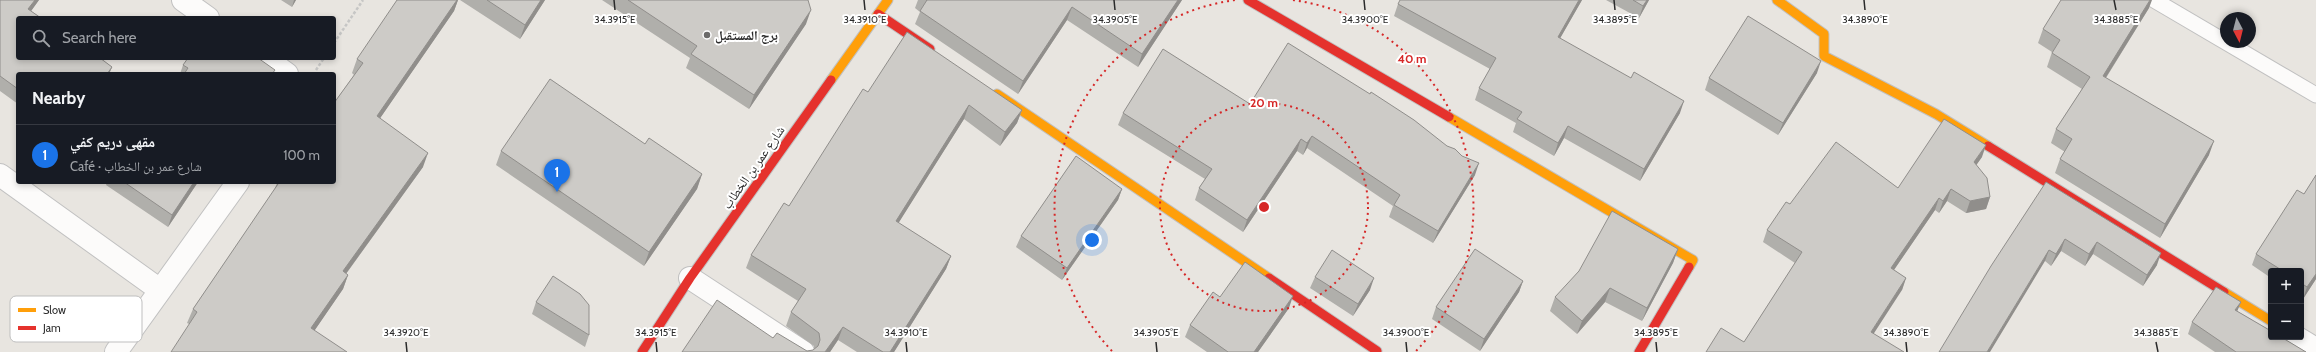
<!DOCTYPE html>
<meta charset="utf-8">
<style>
body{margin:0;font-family:Cabin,"Noto Naskh Arabic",sans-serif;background:#20242c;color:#f1f3f6}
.controls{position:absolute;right:12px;bottom:12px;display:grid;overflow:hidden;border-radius:4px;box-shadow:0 2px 6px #0003}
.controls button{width:36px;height:36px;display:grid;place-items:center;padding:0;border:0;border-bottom:1px solid #363941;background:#171b24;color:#f1f3f6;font:20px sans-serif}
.compass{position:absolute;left:2220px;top:12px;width:36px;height:36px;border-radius:50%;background:#171b24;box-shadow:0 2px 6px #0003;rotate:173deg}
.you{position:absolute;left:1092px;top:240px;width:14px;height:14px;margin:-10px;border:3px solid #fff;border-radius:50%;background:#1a73e8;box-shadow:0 0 0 6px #1a73e833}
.badge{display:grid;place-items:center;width:26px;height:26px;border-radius:50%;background:#1a73e8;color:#fff;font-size:13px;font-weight:700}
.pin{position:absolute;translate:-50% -33px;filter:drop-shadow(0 1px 2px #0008)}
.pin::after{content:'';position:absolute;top:21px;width:14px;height:12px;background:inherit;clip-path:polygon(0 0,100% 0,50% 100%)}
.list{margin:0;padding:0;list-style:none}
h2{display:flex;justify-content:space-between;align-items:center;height:52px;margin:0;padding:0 16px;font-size:17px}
h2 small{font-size:13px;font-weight:400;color:#9ea1a6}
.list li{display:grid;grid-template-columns:26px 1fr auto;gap:12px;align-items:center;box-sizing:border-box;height:60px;padding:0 16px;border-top:1px solid #363941}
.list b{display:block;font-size:15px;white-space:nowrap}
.list p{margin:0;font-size:13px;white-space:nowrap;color:#9ea1a6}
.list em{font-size:13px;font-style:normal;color:#9ea1a6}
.icon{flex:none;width:22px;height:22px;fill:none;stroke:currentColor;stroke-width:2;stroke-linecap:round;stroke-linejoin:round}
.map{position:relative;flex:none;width:2316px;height:352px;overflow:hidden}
.search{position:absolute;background:#171b24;box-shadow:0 2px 6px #0003;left:16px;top:16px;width:320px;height:44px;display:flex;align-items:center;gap:10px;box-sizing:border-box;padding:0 14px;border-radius:4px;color:#9ea1a6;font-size:15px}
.panel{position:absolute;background:#171b24;box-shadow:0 2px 6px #0003;left:16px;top:72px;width:320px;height:112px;border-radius:4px}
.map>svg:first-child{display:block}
</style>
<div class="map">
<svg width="2316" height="352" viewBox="0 0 2316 352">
<rect width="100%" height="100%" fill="#e8e5e0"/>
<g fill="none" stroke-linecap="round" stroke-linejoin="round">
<defs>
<path id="lane" d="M2154 0 2316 95"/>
<path id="street" d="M183 0 208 18
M265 58 287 74
M0 175 160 290
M690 278 803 352
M2296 337 2316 349
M116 352 238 182"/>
<path id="slow" d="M1777 0 1824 34V56L1936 114 1988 146
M831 80 888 0
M997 94 1269 278
M1449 117 1693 260 1689 267
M2224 292 2271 321"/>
<path id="jam" d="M1248 0 1449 117
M878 14 930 49
M1988 146 2224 292
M1269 278 1377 351
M642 352 690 278 831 80
M1639 352 1689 267"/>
</defs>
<use href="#lane" stroke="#c1c1c1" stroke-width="17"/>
<use href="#street" stroke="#c1c1c1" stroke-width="24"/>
<use href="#slow" stroke="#c1c1c1" stroke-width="11"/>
<use href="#jam" stroke="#c1c1c1" stroke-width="11"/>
<path stroke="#c6c6c5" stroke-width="2.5" stroke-dasharray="3 2" stroke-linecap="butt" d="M334 43 363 0
M316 70 324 58"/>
<use href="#lane" stroke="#fcfbfa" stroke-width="15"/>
<use href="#street" stroke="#fcfbfa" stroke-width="22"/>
<use href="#slow" stroke="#ff9f0a" stroke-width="9"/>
<use href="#jam" stroke="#e5322d" stroke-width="9"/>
</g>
<path fill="#b0afab" d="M0 0H39L31 11 112 67 109 74H18V104L0 91Z
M281 0H296L292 7Z
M457 0H458L454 11 380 118 423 167 346 274 348 275 343 289 314 331 189 324 187 323 193 309 274 191 277 183 354 75 352 73 357 59Z
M460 0H545L520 39Z
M602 0H808L806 24 749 109 686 68 690 58Z
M918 0H1182L1138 67 1067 20 1018 94 915 24 920 12 915 8Z
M1582 0 1560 38 1680 113 1640 181 1564 138 1554 156 1513 132 1516 123 1475 100 1479 88 1490 69 1394 16 1398 4Z
M1606 0H1649L1639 18Z
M2149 8 2106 78 2209 155 2160 238 2055 173 2060 159 2065 152 2051 143 2056 129 2082 89 2047 67 2052 52 2038 43 2043 29Z
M183 65 273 74H180Z
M1817 73 1778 135 1705 90 1709 78Z
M868 92 1022 110 1017 123 1000 146 964 119 898 223 951 256 946 269 894 352H857L838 340 830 352H682L773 338 807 351 813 350 814 349V346L786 326 791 312 798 301 746 268 751 255 789 206Z
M1250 104 1475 175 1433 243 1389 217 1393 206 1307 148 1303 155 1297 151 1243 232 1195 200 1199 188 1205 179 1118 125 1123 113Z
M645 144 702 174 697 189 644 266 496 165 501 151Z
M1982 157 1976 165 1990 197 1986 209 1966 213 1947 201 1939 213 1935 210 1894 270 1906 278 1902 290 1744 342 1795 263 1763 242 1767 230 1790 204 1898 188Z
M2316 175V279L2303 299 2301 298V271H2271V278L2252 265 2256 254 2304 194Z
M107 182H198L168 227 106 185Z
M2046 182 2157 265 2143 286 2093 254 2085 266 2061 251 2051 266 2045 261Z
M1122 189 1118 200 1062 280 1016 247 1021 236Z
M1678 249 1673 263 1642 321 1605 302 1577 334 1550 311 1555 297Z
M1315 277 1370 290 1353 316 1310 288Z
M1523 281 1519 292 1480 351 1432 319 1436 307Z
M536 302 589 335 585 347 532 314Z
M2241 302 2237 311 2306 352H2215L2188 334 2192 322Z
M1289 308 1258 352H1207L1185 337 1190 325Z"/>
<path fill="#908e8b" d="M35 0H39L26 18 28 9Z
M294 0H296L292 7Z
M457 0H458L454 11 372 130 377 116Z
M541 0H545L520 39 525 25Z
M1178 0H1182L1138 67 1142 54Z
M1579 0H1582L1554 49 1558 37Z
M1647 0H1649L1639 18 1643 6Z
M2150 0H2152L2149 8 2098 90 2103 76Z
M1072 7 1067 20 1018 94 1023 81Z
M811 10 806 24 749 109 754 95Z
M1821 61 1817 73 1778 135 1783 123Z
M112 67 109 74H107Z
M1684 101 1680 113 1640 181 1644 169Z
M969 105 964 119 891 235 896 221Z
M1022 110 1017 123 1000 146 1005 132Z
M1568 126 1564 138 1554 156 1558 143Z
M1312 136 1307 148 1303 155 1307 143Z
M1301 139 1297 151 1243 232 1247 220Z
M2214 141 2209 155 2160 238 2165 224Z
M1986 145 1982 157 1970 174 1974 162Z
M428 153 423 167 337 286 343 271Z
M1479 163 1475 175 1433 243 1438 231Z
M702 174 697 189 644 266 649 252Z
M194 182H198L168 227 172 215Z
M1122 189 1118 200 1062 280 1067 268Z
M1951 189 1947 201 1939 213 1943 201Z
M1990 197 1986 209 1966 213 1970 201Z
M1939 198 1935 210 1887 280 1891 268Z
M2065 239 2061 251 2051 266 2056 254Z
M2097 242 2093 254 2085 266 2089 254Z
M1678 249 1673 263 1642 321 1647 308Z
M2049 250 2045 261 1990 352H1987Z
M2161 253 2157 265 2143 286 2147 275Z
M951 256 946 269 894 352H890Z
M2316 274V279L2303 299 2307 287Z
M348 275 343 289 306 343 311 328Z
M1374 278 1370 290 1353 316 1358 304Z
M1906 278 1902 290 1867 344 1871 332Z
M1523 281 1519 292 1480 351 1484 339Z
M1610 288 1605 302 1577 334 1582 321Z
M1293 296 1289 308 1258 352H1254Z
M2241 302 2236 314 2235 310Z
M843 327 838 340 830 352H825Z"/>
<path fill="#cdcbc7" stroke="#908e8b" d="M0 0H35L28 9 41 18H18V58H100L112 67 107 74H18V89L0 76Z
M397 0H457L377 116 428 153 343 271 348 275 311 328 347 352H171L197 312 193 309 278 184 277 183V182H334V103L363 63 357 59Z
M487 0H541L525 25Z
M628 0H808L811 10 754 95 691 54 697 46Z
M926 0H1178L1142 54 1072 7 1023 81 920 11 927 0Z
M1400 0H1579L1558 37 1631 78 1634 72 1684 101 1644 169 1568 126 1558 143 1517 119 1522 112 1479 88 1496 58 1398 4Z
M1633 0H1647L1643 6Z
M2061 0H2150L2103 76 2214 141 2165 224 2060 159 2072 139 2056 129 2090 77 2052 53 2060 40 2043 29Z
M1748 16 1821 61 1783 123 1709 78Z
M907 32 1022 110 1005 132 969 105 896 221 951 256 890 352H883L843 327 825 352H682L717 300 773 338 777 333 807 351 813 350 818 346 820 340 819 333 791 312 806 289 751 255 784 203 789 206 863 89 868 92Z
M1288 43 1370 94 1371 92 1414 120 1447 146 1455 149 1462 156 1479 163 1438 231 1394 205 1400 195 1312 136 1307 143 1301 139 1247 220 1199 188 1212 169 1123 113 1163 49 1250 104Z
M188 58H258L275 70 272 74H184L188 68 183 65Z
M550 79 645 144 649 138 702 174 649 252 501 151Z
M1944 119 1986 145 1974 162 1987 178 1990 197 1970 201 1951 189 1943 201 1939 198 1891 268 1906 278 1871 332 1904 352H1706L1721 328 1744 342 1802 252 1767 230 1786 202 1790 204 1836 142 1898 188Z
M1076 156 1122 189 1067 268 1021 236Z
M2316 175V274L2307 287 2301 283V271H2283L2256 254 2297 190 2304 194Z
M124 182H194L172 215Z
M2046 182 2161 253 2147 275 2097 242 2089 254 2065 239 2056 254 2049 250 1987 352H1939L1991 266Z
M1612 211 1678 249 1647 308 1610 288 1582 321 1555 297 1579 271Z
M1475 249 1523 281 1484 339 1436 307Z
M1332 250 1374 278 1358 304 1315 277Z
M1245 262 1293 296 1254 352H1228L1190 325 1213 292 1220 297Z
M553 276 580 294 589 305V335L536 302Z
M2216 287 2241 302 2235 310 2271 331V337H2281L2306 352H2236L2192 322Z"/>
<path fill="none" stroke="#2a2a2a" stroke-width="1.5" d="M614 0 615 10M864 0 865 10M1114 0 1115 10M1364 0 1365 10M1614 0 1615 10M1864 0 1865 10M2114 0 2116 10M406 342 407 352M656 342 657 352M906 342 907 352M1156 342 1157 352M1406 342 1407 352M1656 342 1657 352M1906 342 1907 352M2156 342 2158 352"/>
<g fill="none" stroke="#d62828" stroke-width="2" stroke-dasharray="2 4">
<circle cx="1264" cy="207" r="104"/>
<path d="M1112 351A209 209 0 0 1 1235 0M1293 0A209 209 0 0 1 1416 351"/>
</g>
<circle fill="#6c6b6a" stroke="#fff" stroke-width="1.5" cx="707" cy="35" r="4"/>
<g text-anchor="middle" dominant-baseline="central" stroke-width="4" stroke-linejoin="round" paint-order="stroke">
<g font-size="13" font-weight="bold" fill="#2a2a2a" stroke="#fff" text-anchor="start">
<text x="715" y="35">برج المستقبل</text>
</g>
<g font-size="13" fill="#2a2a2a" stroke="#fff">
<text transform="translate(753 167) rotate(-55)">شارع عمر بن الخطاب</text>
</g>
</g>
<rect x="10" y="296" width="132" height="46" rx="6" fill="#fff" stroke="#bfbfbf" stroke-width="1"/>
<rect x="18" y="308" width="18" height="4" fill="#ff9f0a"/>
<rect x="18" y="326" width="18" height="4" fill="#e5322d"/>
<g font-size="11" fill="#2a2a2a">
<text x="43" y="314">Slow</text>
<text x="43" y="332">Jam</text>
</g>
<g font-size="10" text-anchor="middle" fill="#2a2a2a" stroke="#fff" stroke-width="4" stroke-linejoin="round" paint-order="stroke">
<text x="615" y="23">34.3915°E</text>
<text x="865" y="23">34.3910°E</text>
<text x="1115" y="23">34.3905°E</text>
<text x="1365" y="23">34.3900°E</text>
<text x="1615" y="23">34.3895°E</text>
<text x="1865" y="23">34.3890°E</text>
<text x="2116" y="23">34.3885°E</text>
<text x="406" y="336">34.3920°E</text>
<text x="656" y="336">34.3915°E</text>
<text x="906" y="336">34.3910°E</text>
<text x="1156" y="336">34.3905°E</text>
<text x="1406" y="336">34.3900°E</text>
<text x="1656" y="336">34.3895°E</text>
<text x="1906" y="336">34.3890°E</text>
<text x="2156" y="336">34.3885°E</text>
</g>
<circle cx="1264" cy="207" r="6" fill="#d62828" stroke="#fff" stroke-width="2"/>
<g font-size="12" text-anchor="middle" font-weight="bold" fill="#d62828" stroke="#fff" stroke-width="4" stroke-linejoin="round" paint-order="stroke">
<text x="1412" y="63">40 m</text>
<text x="1264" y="107">20 m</text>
</g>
</svg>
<div class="controls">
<button>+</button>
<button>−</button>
</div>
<svg class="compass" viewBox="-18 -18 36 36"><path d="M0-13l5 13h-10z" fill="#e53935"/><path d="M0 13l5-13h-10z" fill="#9ea1a6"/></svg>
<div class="you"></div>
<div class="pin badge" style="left:557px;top:192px">1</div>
<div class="search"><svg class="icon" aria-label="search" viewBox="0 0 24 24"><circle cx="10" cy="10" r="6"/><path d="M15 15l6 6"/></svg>Search here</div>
<section class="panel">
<h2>Nearby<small></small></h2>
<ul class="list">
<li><span class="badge">1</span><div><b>مقهى دريم كفي</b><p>Café · شارع عمر بن الخطاب</p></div><em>100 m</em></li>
</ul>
</section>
</div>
